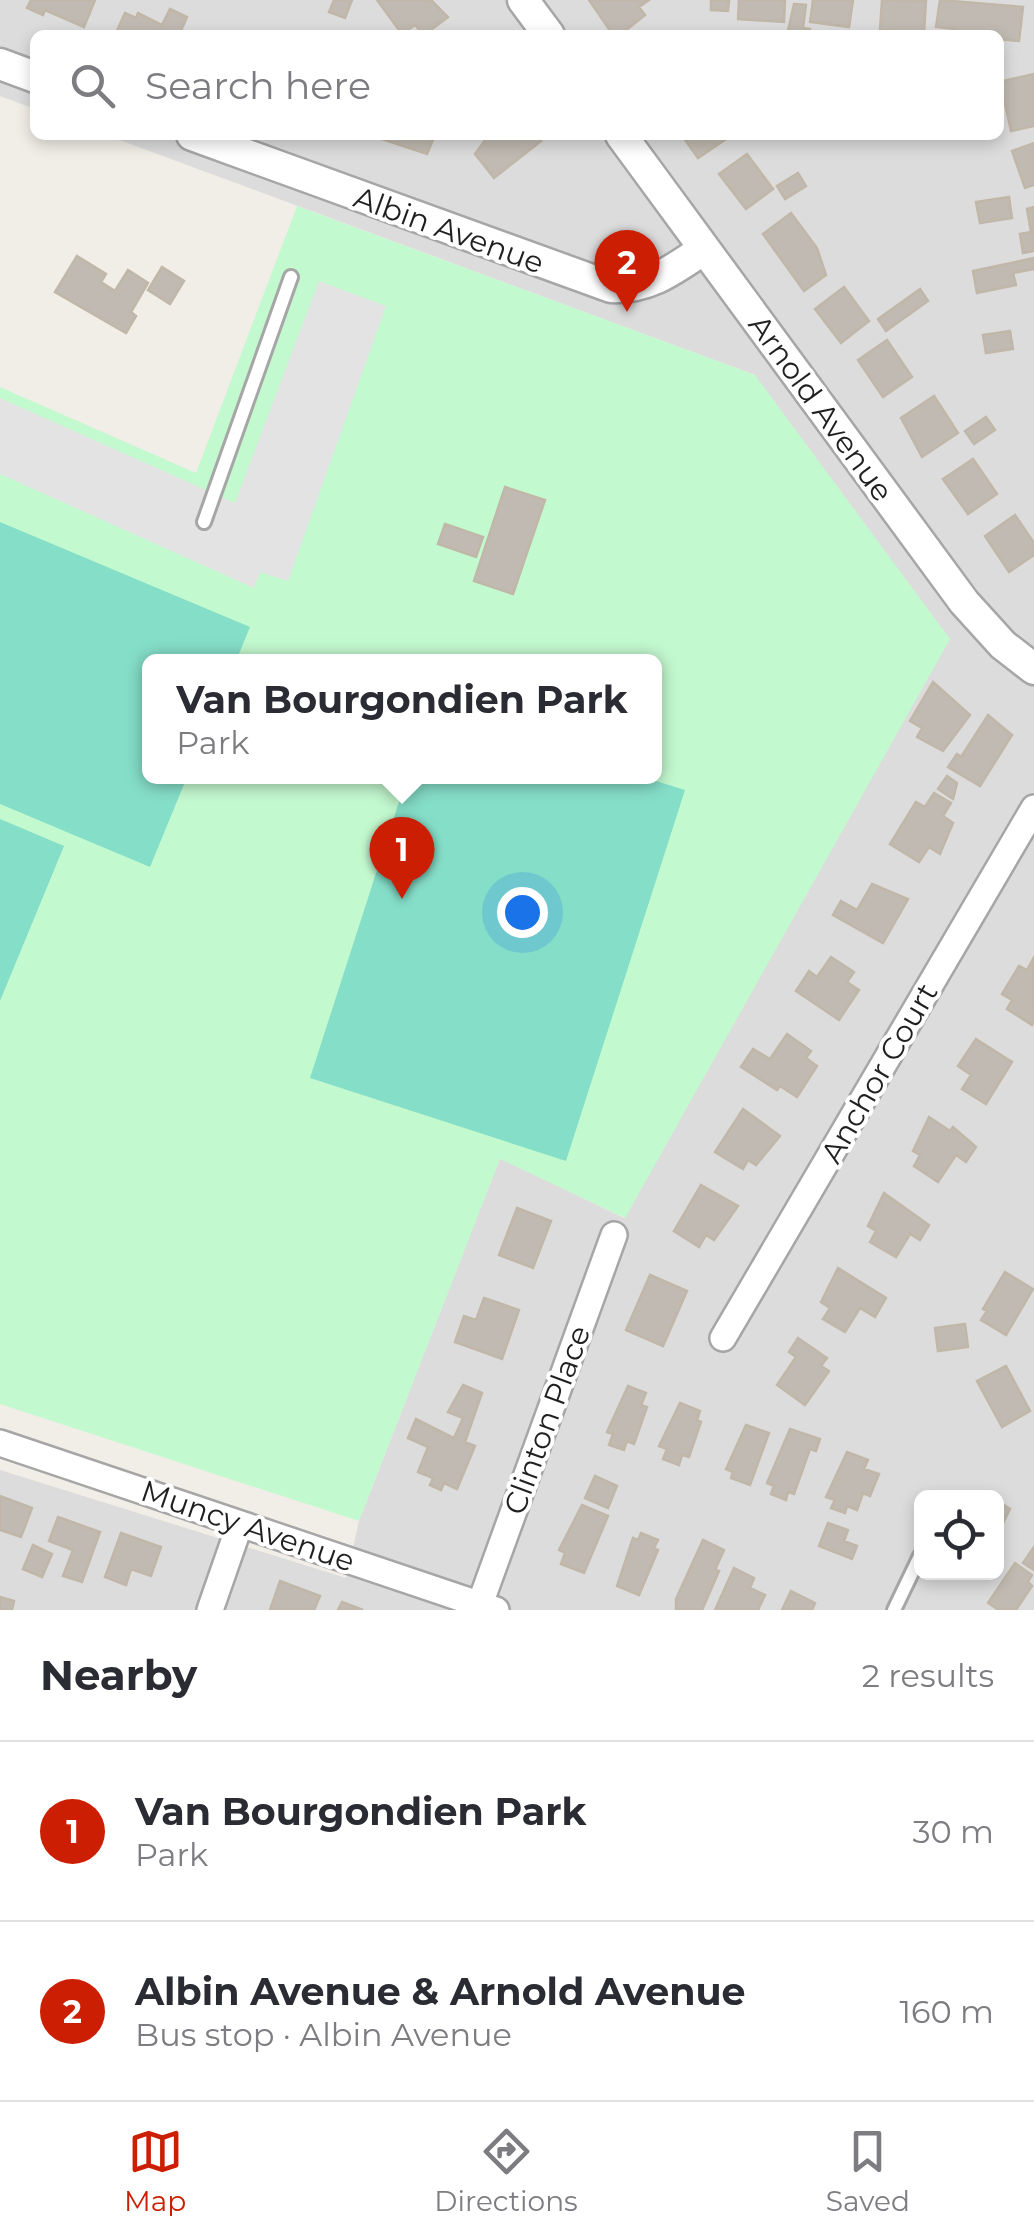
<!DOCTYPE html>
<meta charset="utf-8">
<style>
body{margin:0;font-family:Montserrat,sans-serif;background:#f2f2f3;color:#2b2b33}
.controls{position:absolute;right:30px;bottom:30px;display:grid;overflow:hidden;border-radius:15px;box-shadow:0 5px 15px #0003}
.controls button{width:90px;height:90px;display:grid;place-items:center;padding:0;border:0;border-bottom:2px solid #e1e1e2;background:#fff;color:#2b2b33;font:50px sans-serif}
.you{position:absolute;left:522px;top:912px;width:35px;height:35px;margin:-25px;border:8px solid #fff;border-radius:50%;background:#1a73e8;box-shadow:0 0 0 15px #1a73e833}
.badge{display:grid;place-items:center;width:65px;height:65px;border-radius:50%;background:#cc1e02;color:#fff;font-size:32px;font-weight:700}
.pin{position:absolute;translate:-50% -82px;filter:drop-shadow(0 2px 5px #0008)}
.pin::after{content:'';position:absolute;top:52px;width:35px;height:30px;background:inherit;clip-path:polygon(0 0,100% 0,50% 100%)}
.popup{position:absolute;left:142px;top:654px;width:520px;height:130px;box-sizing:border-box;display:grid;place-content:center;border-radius:15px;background:#fff;filter:drop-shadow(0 2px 8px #0005);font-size:32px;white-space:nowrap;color:#7c7c81}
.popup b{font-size:38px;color:#2b2b33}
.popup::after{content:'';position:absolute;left:50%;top:100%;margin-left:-20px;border:20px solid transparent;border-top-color:#fff}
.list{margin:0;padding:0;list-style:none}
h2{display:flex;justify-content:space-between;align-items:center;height:130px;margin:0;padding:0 40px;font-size:42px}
h2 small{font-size:32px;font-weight:400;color:#7c7c81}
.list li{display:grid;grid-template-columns:65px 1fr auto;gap:30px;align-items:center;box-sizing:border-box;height:180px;padding:0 40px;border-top:2px solid #e1e1e2}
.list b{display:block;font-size:38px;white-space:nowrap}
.list p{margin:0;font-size:32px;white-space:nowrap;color:#7c7c81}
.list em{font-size:32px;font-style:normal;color:#7c7c81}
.icon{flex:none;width:55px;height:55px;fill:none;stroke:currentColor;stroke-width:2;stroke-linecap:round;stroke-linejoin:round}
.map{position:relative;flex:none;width:1034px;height:1610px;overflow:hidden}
.search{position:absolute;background:#fff;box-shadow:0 5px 15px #0003;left:30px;right:30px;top:30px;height:110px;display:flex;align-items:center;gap:25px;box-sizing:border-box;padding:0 35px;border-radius:15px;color:#7c7c81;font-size:38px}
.sheet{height:490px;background:#fff}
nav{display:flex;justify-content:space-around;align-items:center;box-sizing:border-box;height:140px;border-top:2px solid #e1e1e2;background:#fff;font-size:28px;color:#7c7c81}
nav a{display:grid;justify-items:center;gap:5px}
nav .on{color:#cc1e02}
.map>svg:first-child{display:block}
</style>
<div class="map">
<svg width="1034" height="1610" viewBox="0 0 1034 1610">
<rect width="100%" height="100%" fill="#f0eee6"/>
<path fill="#dddcdc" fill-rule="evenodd" d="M0 0H1034V1610H0V1470L346 1578 359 1521 500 1158 624 1218 755 375 106 135H999V35H35V109L0 96ZM922 1498H996V1572H922Z"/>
<path fill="#c3f9cf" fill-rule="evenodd" d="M297 206 755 375 950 639 625 1218 500 1159 359 1521 0 1404V387L196 473ZM150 662H654V776H150Z"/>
<path fill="#85dec8" d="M0 522 250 627 236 661 150 662V776L187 777 150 867 0 804Z
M643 777 685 790 566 1161 310 1078 407 777Z
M0 819 64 846 0 1001Z"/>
<path fill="#e3e3e3" d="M319 281 386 306 288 581 260 572 254 588 0 474V398L235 503Z"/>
<path fill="#c0bab2" stroke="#c1b7a8" stroke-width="2.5" d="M31 0H95L84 27 45 10 43 15 27 8Z
M334 0H352L345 18 329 12Z
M377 0H431L448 17 424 35 415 25 402 34Z
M589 0H649L639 7 645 15 620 35H613Z
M711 0H729L728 11 711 10Z
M739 0H785L784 22 738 19Z
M813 0H853L849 27 810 22Z
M882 0 926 1 924 33 880 30Z
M940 0 1023 7 1019 41 999 39V35H954L955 29 936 27Z
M794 4 806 5 803 28 810 29 809 35H787Z
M170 9 187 17 179 35H115L125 13 136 18 138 13 162 25Z
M1034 74V126L1011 131 1004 99 999 100V82Z
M370 135H435L427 154Z
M489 135H536L541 141 494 178 475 154Z
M686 135H732L698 158 683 137Z
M1034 143V185L1025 188 1012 151Z
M747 154 773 189 746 209 719 174Z
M798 173 806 186 785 199 777 186Z
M1009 197 1012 218 980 223 976 202Z
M1034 207V251L1023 253 1020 234 1031 232 1027 209Z
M791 213 817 248 826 275 804 291 763 234Z
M77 256 106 274 101 282 115 291 128 270 148 283 131 312 136 316 126 333 55 292Z
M1034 258V269L1013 273 1016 285 977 293 973 271Z
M162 267 184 281 170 304 148 290Z
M844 287 869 321 841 343 815 309Z
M920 289 928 301 886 331 878 319Z
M1010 331 1013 349 986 353 983 335Z
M887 340 912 377 883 397 858 360Z
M934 396 958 433 922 457 901 418Z
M986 417 995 430 974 444 965 431Z
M973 459 997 494 968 514 943 479Z
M505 487 545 500 513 594 474 581Z
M1015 515 1034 543V555L1009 572 985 536Z
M445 524 483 537 476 557 438 544Z
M933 682 970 715 943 751 917 737 922 728 910 721Z
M988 715 1012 735 980 786 948 767 957 754 961 757Z
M947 776 957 783 953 799 938 789Z
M934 793 951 803 943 816 953 823 940 854 929 847 919 862 890 844 916 802 925 807Z
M872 884 908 899 883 943 833 915 841 901 857 910Z
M831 957 854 972 847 982 859 990 839 1020 796 991 809 971 817 977Z
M1033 959 1034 1022 1032 1025 1007 1009 1012 1000 1002 994 1019 966 1027 970Z
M787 1034 811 1051 806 1058 817 1066 797 1097 780 1086 777 1090 741 1067 753 1049 770 1059Z
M976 1039 1012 1062 986 1104 962 1089 971 1075 958 1066Z
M743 1109 780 1136 756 1165 748 1160 743 1169 715 1152Z
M929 1117 950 1131 953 1127 976 1147 966 1162 956 1155 938 1182 914 1166 920 1155 913 1151Z
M701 1185 738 1206 714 1240 706 1235 699 1247 674 1231Z
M884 1193 929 1225 920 1240 910 1234 896 1257 870 1242 876 1231 868 1226Z
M517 1208 551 1221 533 1268 499 1255Z
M838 1268 886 1298 875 1317 860 1308 845 1332 823 1319 830 1308 821 1302Z
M1005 1272 1033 1289 1006 1335 981 1320 987 1311 983 1309Z
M650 1275 687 1291 663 1346 626 1330Z
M484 1298 519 1310 502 1359 455 1342 464 1316 476 1320Z
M965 1324 968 1347 938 1351 935 1328Z
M798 1338 827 1358 821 1366 829 1371 805 1405 777 1385 796 1357 789 1352Z
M1006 1366 1030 1411 1002 1427 977 1381Z
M463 1385 482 1393 465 1442 475 1446 457 1489 444 1483 441 1490 430 1485 433 1478 418 1472 428 1447 408 1438 416 1419 454 1438 463 1418 448 1412Z
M628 1386 646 1393 641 1405 647 1407 634 1444 627 1441 624 1450 609 1445 613 1434 607 1432Z
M680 1403 700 1411 697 1420 701 1422 689 1457 682 1455 679 1465 663 1459 667 1449 659 1446Z
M746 1425 769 1433 750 1485 731 1478 733 1472 726 1469Z
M790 1429 820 1439 816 1451 810 1449 794 1494 788 1492 786 1500 771 1494 774 1486 767 1483Z
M847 1452 868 1460 864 1469 879 1474 870 1496 863 1493 857 1510 847 1506 845 1513 831 1508 835 1500 826 1497Z
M595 1476 617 1486 608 1508 585 1498Z
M0 1496 32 1508 21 1537 0 1530Z
M996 1500 1010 1509 996 1537Z
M582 1505 608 1516 584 1573 561 1564 565 1553 559 1550Z
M58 1517 100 1532 82 1582 63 1576 73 1550 49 1541Z
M828 1523 848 1530 844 1541 857 1546 852 1559 819 1546Z
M121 1533 161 1547 151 1576 131 1569 126 1585 105 1577Z
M641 1533 658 1540 654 1548 658 1550 639 1595 617 1586 633 1538 638 1540Z
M703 1540 724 1550 715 1570 719 1571 702 1610H676V1599Z
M33 1545 52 1554 42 1577 23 1569Z
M1034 1547V1570L1023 1563Z
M1015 1563 1032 1575 1028 1582 1032 1586 1016 1610H999L988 1603Z
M734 1568 754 1578 750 1588 765 1595 758 1610H715Z
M280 1581 320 1596 314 1610H270Z
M791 1591 815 1603 812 1610H782Z
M0 1597 14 1601 12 1610H0Z
M342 1602 363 1610H338Z"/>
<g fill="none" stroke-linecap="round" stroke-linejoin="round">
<defs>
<path id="service" d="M204 522 291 277
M894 1610 920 1556"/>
<path id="minor" d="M723 1338 1034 808
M0 1443 496 1610
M480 1604 614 1235
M210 1610 240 1524"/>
<path id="tertiary" d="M523 0 549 35
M0 64 35 77
M192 135 611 287C649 289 674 269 704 249
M621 135 964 602 1003 645 1034 669"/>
</defs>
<use href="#service" stroke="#a6a6a6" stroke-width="18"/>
<use href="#minor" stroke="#a6a6a6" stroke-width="30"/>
<use href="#tertiary" stroke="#a6a6a6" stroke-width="35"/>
<use href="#service" stroke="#fff" stroke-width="12"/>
<use href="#minor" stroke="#fff" stroke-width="25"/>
<use href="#tertiary" stroke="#fff" stroke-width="30"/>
</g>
<g text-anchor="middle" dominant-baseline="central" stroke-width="8" stroke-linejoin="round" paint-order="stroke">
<g font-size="30" fill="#1f1f1f" stroke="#fff">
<text transform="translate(449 230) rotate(20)">Albin Avenue</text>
<text transform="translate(821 408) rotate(54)">Arnold Avenue</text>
<text transform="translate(879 1073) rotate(-60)">Anchor Court</text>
<text transform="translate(547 1420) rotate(-70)">Clinton Place</text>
<text transform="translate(248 1526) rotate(19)">Muncy Avenue</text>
</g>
</g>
</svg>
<div class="controls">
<button><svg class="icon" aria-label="locate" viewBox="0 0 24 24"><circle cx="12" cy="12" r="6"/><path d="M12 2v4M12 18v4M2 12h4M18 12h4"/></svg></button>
</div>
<div class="you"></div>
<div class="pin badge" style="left:402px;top:899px">1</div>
<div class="popup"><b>Van Bourgondien Park</b>Park</div>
<div class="pin badge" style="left:627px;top:312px">2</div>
<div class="search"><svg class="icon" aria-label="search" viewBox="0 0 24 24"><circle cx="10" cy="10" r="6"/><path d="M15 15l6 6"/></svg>Search here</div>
</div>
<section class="sheet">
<h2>Nearby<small>2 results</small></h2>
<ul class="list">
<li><span class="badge">1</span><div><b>Van Bourgondien Park</b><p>Park</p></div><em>30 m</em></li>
<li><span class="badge">2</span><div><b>Albin Avenue &amp; Arnold Avenue</b><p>Bus stop · Albin Avenue</p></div><em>160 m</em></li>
</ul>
</section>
<nav>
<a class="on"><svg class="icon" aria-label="map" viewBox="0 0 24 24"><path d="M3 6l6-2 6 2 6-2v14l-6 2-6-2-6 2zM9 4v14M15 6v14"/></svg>Map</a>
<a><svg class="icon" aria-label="directions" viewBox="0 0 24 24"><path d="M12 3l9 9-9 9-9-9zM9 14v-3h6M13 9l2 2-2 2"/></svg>Directions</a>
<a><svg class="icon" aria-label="saved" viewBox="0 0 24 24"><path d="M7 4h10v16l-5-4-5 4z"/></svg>Saved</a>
</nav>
